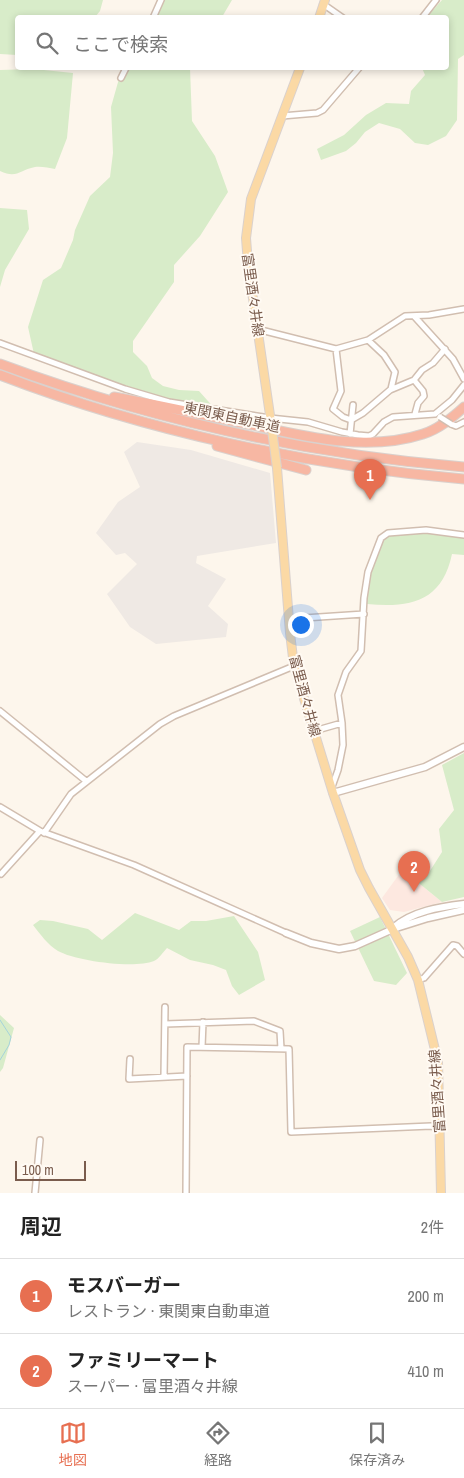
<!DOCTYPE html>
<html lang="ja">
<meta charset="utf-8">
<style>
body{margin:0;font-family:"Archivo Narrow","Noto Sans JP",sans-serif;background:#f2f2f2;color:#222}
.scale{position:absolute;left:15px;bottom:12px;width:71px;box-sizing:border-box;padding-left:5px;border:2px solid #7a5c4d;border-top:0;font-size:14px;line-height:18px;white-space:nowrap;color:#7a5c4d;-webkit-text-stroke:4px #fffaf3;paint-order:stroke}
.you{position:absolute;left:300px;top:624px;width:18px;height:18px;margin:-12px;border:4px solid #fff;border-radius:50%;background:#1a73e8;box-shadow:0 0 0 8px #1a73e833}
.badge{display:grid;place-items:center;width:32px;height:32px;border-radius:50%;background:#e76f51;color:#fff;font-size:16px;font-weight:700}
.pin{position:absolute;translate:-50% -41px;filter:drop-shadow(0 1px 2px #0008)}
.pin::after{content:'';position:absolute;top:26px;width:18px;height:15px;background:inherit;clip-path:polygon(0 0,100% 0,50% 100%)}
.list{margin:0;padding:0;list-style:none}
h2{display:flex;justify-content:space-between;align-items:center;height:65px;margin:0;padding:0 20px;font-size:21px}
h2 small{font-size:16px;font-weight:400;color:#767676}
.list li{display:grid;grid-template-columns:32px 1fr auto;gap:15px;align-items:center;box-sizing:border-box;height:75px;padding:0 20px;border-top:1px solid #e0e0e0}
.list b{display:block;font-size:19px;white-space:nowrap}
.list p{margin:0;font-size:16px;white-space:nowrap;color:#767676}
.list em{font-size:16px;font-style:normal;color:#767676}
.icon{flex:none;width:28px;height:28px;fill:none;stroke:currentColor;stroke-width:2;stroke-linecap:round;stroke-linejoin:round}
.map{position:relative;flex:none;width:464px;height:1193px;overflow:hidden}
.search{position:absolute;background:#fff;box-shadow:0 2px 8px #0003;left:15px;right:15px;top:15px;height:55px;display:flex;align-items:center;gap:12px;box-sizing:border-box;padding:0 18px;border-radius:5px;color:#767676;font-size:19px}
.sheet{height:215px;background:#fff}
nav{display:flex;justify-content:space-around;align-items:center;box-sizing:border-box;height:70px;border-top:1px solid #e0e0e0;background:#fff;font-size:14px;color:#767676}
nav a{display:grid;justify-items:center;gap:2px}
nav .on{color:#e76f51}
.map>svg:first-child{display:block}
</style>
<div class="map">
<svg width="464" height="1193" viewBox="0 0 464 1193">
<rect width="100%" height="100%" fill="#fdf6ec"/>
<path fill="#fde8e0" d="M403 869 427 890 442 902 404 912 390 910 382 898Z"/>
<path fill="#efe9e4" d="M137 442 191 450 270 473 276 543 197 556 196 563 226 579 208 606 228 624 226 637 156 644 130 627 107 594 137 564 125 553 116 555 96 533 118 502 140 487 124 452Z"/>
<path fill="#d8ecc9" d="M0 0H103L100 11 95 17 18 18 17 55 0 54Z
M164 0H232L222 17 152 18Z
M442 0H464V55L458 59 457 120 446 136 428 145 415 143 400 129 379 123 365 132 356 143 346 151 321 160 317 149 344 135 366 115 386 103 409 104 411 91 425 75 422 68H446V18L427 17Z
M122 68H190L192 121 215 156 228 192 200 236 174 265V282L133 341V352L147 366 152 378 163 386 179 390 199 391 216 410 211 418C185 421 162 406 138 396 103 382 68 371 34 354L28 327 43 280 61 268 73 240 75 230 90 196 110 177 113 153 111 107Z
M34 69 73 73 67 138 55 169C49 168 41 166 35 167 19 170 17 179 0 171V70Z
M0 208 27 210 29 229 5 270 0 287Z
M425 531 464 536V555L452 554C442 602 410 608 367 604 366 590 374 545 386 536 392 532 416 532 425 531Z
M464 753V897L442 902 415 880 428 874 442 852 439 829 454 810 442 765Z
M135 913 179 930 191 921H206L234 916 258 952 265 980 239 995 232 986 226 970 213 965 190 960 167 948C163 952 159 959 154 961 134 969 76 961 58 951 48 945 40 934 33 925L40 920 53 921 88 929 102 940Z
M380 917 407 973 396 985 374 981 350 931Z
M0 1015 14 1028 3 1068 0 1072Z"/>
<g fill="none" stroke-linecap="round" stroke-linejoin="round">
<path stroke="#a5d3da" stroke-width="1" d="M0 1020 11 1037 9 1045 0 1060"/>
<defs>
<path id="minor" d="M323 4 343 18
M153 18 161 0
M422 18 436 0
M121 78 126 68
M282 116 317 113 323 110 359 68
M414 316 453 359 464 379
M257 329 336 349 368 340 405 316 429 315 464 309
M368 340 384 355 395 372 391 389
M0 343 125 389 169 402 270 418 308 422 342 432 358 435 369 436 373 434 384 422 393 417 435 414 452 400 464 385
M336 349 341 391 333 409 343 417 351 420 363 413 390 390 414 380 422 370 433 363 445 349
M414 380 423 391 424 396 418 403 415 414
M451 424 456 426 464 422
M350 434 353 405
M289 619 364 614
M0 711 86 781
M314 731 342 723
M331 786 333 784 338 770 343 745 342 723 338 695 346 672 361 651 364 598 368 572 381 538 388 533 426 530 464 535
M0 807 40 831 134 865 286 933
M44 833 71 794 160 724 174 716 294 666
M1 874 40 831
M418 980 424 978 453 945 457 946 464 954
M165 1024 254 1021 280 1031 281 1049
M202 1047 203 1022
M130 1059 129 1079 187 1076
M164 1077 165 1007
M35 1193 40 1140
M186 1193 187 1047 289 1049 291 1132 431 1126 440 1128"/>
<path id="tertiary" d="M333 793 425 767 464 747
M393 928C412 911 440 907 464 904
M286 933 311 943 339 949 355 946 393 929 428 918 464 910"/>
<path id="primary" d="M319 18 325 0
M271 422 248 264 246 238 251 199 300 68
M277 468 290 633 294 666 333 793 360 870 369 888 408 957 418 980 438 1062 441 1193"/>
<path id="motorway" d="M0 364C149 419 305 454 464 467
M0 375C146 431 308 466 464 479
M114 397C160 405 206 416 253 425 307 437 368 452 423 434 439 429 452 418 464 407
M217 446 306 470"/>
</defs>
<use href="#minor" stroke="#d1beb0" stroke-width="8"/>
<use href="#tertiary" stroke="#d1beb0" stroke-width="9"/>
<use href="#primary" stroke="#dad1cd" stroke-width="10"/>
<use href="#motorway" stroke="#dad1cd" stroke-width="11"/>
<use href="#minor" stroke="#fff" stroke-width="5"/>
<use href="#tertiary" stroke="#fff" stroke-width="6"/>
<use href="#primary" stroke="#fbd9a5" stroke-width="8"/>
<use href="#motorway" stroke="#f7b7a3" stroke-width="9"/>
<defs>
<path id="minor-bridge" d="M440 417 451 424"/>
<path id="primary-bridge" d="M271 422 277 468"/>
</defs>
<use href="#minor-bridge" stroke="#d1beb0" stroke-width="8" stroke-linecap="butt"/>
<use href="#primary-bridge" stroke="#dad1cd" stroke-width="10" stroke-linecap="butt"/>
<use href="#minor-bridge" stroke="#fff" stroke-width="5"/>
<use href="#primary-bridge" stroke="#fbd9a5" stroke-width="8"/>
</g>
<g text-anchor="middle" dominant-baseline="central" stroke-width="4" stroke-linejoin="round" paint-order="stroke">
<g font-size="14" fill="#7a5c4d" stroke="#fffaf3">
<text transform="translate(253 295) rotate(82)">富里酒々井線</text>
<text transform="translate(232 417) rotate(12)">東関東自動車道</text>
<text transform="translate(305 696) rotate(75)">富里酒々井線</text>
<text transform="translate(437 1091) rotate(-94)">富里酒々井線</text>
</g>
</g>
</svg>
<div class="scale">100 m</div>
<div class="you"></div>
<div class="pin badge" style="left:370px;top:500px">1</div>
<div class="pin badge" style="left:414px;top:892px">2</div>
<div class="search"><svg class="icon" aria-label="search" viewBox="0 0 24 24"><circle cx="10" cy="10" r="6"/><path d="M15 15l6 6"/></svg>ここで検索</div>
</div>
<section class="sheet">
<h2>周辺<small>2件</small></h2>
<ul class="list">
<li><span class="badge">1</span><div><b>モスバーガー</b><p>レストラン · 東関東自動車道</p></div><em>200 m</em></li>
<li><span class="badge">2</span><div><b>ファミリーマート</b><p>スーパー · 富里酒々井線</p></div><em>410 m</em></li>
</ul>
</section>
<nav>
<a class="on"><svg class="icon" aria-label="map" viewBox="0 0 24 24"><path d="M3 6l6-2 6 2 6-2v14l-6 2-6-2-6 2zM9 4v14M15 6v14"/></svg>地図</a>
<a><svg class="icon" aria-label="directions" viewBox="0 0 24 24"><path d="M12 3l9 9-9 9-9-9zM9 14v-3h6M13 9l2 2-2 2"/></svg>経路</a>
<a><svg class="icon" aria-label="saved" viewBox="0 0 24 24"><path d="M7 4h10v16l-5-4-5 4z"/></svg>保存済み</a>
</nav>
